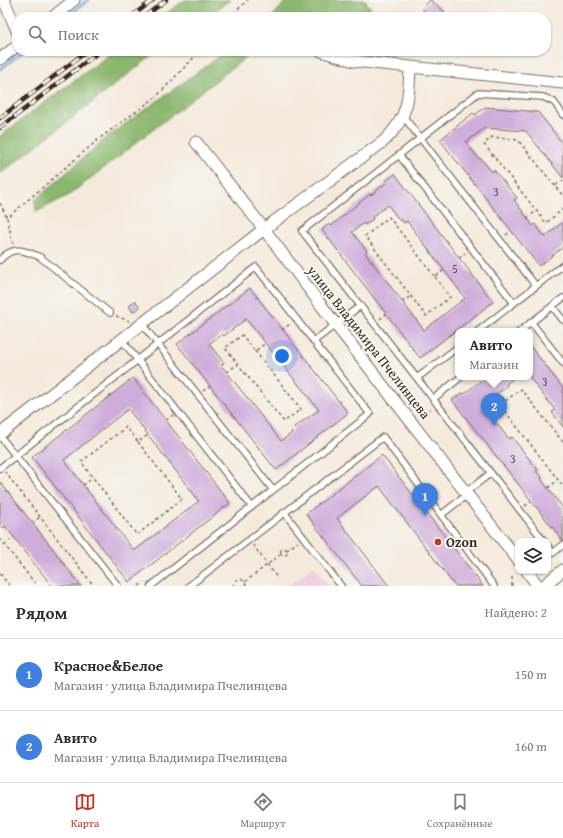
<!DOCTYPE html>
<html lang="ru">
<meta charset="utf-8">
<style>
body{margin:0;font-family:"Gentium Book Plus",serif;background:#f7f7f7;color:#2b2b33}
.controls{position:absolute;right:12px;bottom:12px;display:grid;overflow:hidden;border-radius:8px;box-shadow:0 1px 3px #0004}
.controls button{width:36px;height:36px;display:grid;place-items:center;padding:0;border:0;border-bottom:1px solid #e1e1e2;background:#fff;color:#2b2b33;font:20px sans-serif}
.you{position:absolute;left:282px;top:356px;width:14px;height:14px;margin:-10px;border:3px solid #fff;border-radius:50%;background:#1a73e8;box-shadow:0 0 0 6px #1a73e833}
.badge{display:grid;place-items:center;width:26px;height:26px;border-radius:50%;background:#c8321e;color:#fff;font-size:13px;font-weight:700}
.pin{position:absolute;translate:-50% -33px;filter:drop-shadow(0 1px 2px #0008)}
.pin::after{content:'';position:absolute;top:21px;width:14px;height:12px;background:inherit;clip-path:polygon(0 0,100% 0,50% 100%)}
.popup{position:absolute;left:455px;top:328px;width:78px;height:52px;box-sizing:border-box;display:grid;place-content:center;border-radius:8px;background:#fff;filter:drop-shadow(0 1px 3px #0005);font-size:13px;white-space:nowrap;color:#7c7c81}
.popup b{font-size:15px;color:#2b2b33}
.popup::after{content:'';position:absolute;left:50%;top:100%;margin-left:-8px;border:8px solid transparent;border-top-color:#fff}
.list{margin:0;padding:0;list-style:none}
h2{display:flex;justify-content:space-between;align-items:center;height:52px;margin:0;padding:0 16px;font-size:17px}
h2 small{font-size:13px;font-weight:400;color:#7c7c81}
.list li{display:grid;grid-template-columns:26px 1fr auto;gap:12px;align-items:center;box-sizing:border-box;height:72px;padding:0 16px;border-top:1px solid #e1e1e2}
.list b{display:block;font-size:15px;white-space:nowrap}
.list p{margin:0;font-size:13px;white-space:nowrap;color:#7c7c81}
.list em{font-size:13px;font-style:normal;color:#7c7c81}
.icon{flex:none;width:22px;height:22px;fill:none;stroke:currentColor;stroke-width:2;stroke-linecap:round;stroke-linejoin:round}
.map{position:relative;flex:none;width:563px;height:586px;overflow:hidden}
.search{position:absolute;background:#fff;box-shadow:0 1px 3px #0004;left:12px;right:12px;top:12px;height:44px;display:flex;align-items:center;gap:10px;box-sizing:border-box;padding:0 14px;border-radius:16px;color:#7c7c81;font-size:15px}
.sheet{height:196px;background:#fff}
nav{display:flex;justify-content:space-around;align-items:center;box-sizing:border-box;height:56px;border-top:1px solid #e1e1e2;background:#fff;font-size:11px;color:#7c7c81}
nav a{display:grid;justify-items:center;gap:2px}
nav .on{color:#c8321e}
.map>svg:first-child{display:block}
</style>
<div class="map">
<svg width="563" height="586" viewBox="0 0 563 586">
<rect width="100%" height="100%" fill="#f6f6f2"/>
<filter id="ink" filterUnits="userSpaceOnUse"><feTurbulence type="fractalNoise" baseFrequency=".025" numOctaves="2"/><feDisplacementMap in="SourceGraphic" scale="8" xChannelSelector="R" yChannelSelector="G"/><feConvolveMatrix kernelMatrix="1 2 1 2 8 2 1 2 1" color-interpolation-filters="sRGB"/></filter>
<filter id="wash" filterUnits="userSpaceOnUse"><feTurbulence type="fractalNoise" baseFrequency=".012" numOctaves="4" result="noise"/><feDisplacementMap in="SourceGraphic" scale="16" xChannelSelector="R" yChannelSelector="G"/><feGaussianBlur stdDeviation="0.9" result="paint"/><feColorMatrix in="noise" values="0 0 0 0 0 0 0 0 0 0 0 0 0 0 0 0 0 1.4 0 .05"/><feComposite in="paint" operator="in"/></filter>
<g filter="url(#wash)">
<rect width="100%" height="100%" fill="#f4eadb"/>
<path fill="#f1d0e3" d="M314 566 329 586H288Z"/>
<path fill="#8bb76e" stroke="#637046" d="M185 0H230L206 17H161Z
M287 0H366V2L377 17H272Z
M114 51H158L0 174V136Z
M227 51H254L69 195 36 212 35 200 107 137Z"/>
<g fill="none" stroke-linecap="round" stroke-linejoin="round">
<path stroke="#65a8da" stroke-width="3" d="M66 17 88 0
M0 69 24 51"/>
</g>
<g id="blocks">
<path fill="#cfaddb" fill-rule="evenodd" d="M430 0 444 11 439 17H432L422 9Z
M485 107 538 112 563 144V178L526 131 485 128 466 142 479 159 480 158 492 172 494 170 517 198 514 200 520 208 533 226 535 224 545 237 563 222V247L539 266 440 140 473 113 475 115Z
M395 174 493 302 420 358 322 230 329 224 331 226 370 194 371 195 386 183 385 182ZM388 205 400 221 402 220 404 223 407 221 465 298 424 330 365 253 367 251 352 232 364 223 365 225 373 219 372 217Z
M250 288 348 413 276 470 177 344ZM246 319 319 410 294 427 295 428 291 432 292 433 281 441 221 365 224 363 209 344 222 334 224 336Z
M135 301 140 307 133 312 129 306Z
M530 346 563 388V427L552 412 555 410 530 378Z
M486 377H515L506 384 507 386 482 405 509 439 512 437 526 455 538 470 536 471 542 478 541 479 563 508V541L452 400 462 393 464 394Z
M133 378 230 503 129 582 32 457ZM128 409 199 501 134 551 64 460Z
M382 455 483 586H455L379 486 337 518 389 586H362L306 514Z
M0 482 49 544 81 586H52L5 526 3 528 0 524Z"/>
</g>
</g>
<g filter="url(#ink)">
<use href="#blocks" fill-opacity="0" stroke="#7c6d60" stroke-width="1"/>
<g fill="none" stroke-linecap="round" stroke-linejoin="round">
<defs>
<path id="service" d="M403 116 536 286
M399 155 514 303
M0 260C13 245 24 250 40 257L110 313
M552 306 563 320
M531 322 563 363
M142 324 273 490
M478 331 563 265
M520 331 563 298
M122 340 252 507
M314 341 360 306
M417 378 458 347
M433 399 461 377
M0 436 118 586
M0 468 256 267 370 414 151 586
M466 492 491 473
M284 512 341 586
M441 515 468 494
M544 541 302 231 478 93 543 97 554 102 563 115
M548 546 553 553 563 545
M189 586 383 437 494 586"/>
<path id="minor" d="M4 0 17 31
M53 17 74 0
M321 51 354 61 563 83
M0 59 17 46
M196 142 264 229 336 325 518 560
M0 434 264 229 384 141C408 118 409 99 410 68
M527 571 538 586
M543 586 563 570"/>
</defs>
<use href="#service" stroke="#7c6d60" stroke-width="8"/>
<use href="#minor" stroke="#7c6d60" stroke-width="13"/>
<path stroke="#7c6d60" stroke-width="1.5" stroke-dasharray="3 3" stroke-linecap="butt" d="M229 17 248 0
M563 180 555 186 563 196
M555 186 518 140 492 137 484 144 546 223 563 209
M0 203 7 218
M527 218 536 211
M506 235 511 231
M13 244 7 218 100 138 156 97 200 51
M459 258 465 253
M435 277 450 297 426 316 365 236 389 217 435 277 444 270
M402 302 411 296
M116 316 129 321
M380 319 386 314
M282 330 290 324
M255 351 301 409 284 422 225 348 242 335 255 351 266 343
M227 372 238 364
M203 391 210 386
M425 413 431 409
M166 420 173 415
M138 442 182 499 137 535 81 462 126 427 138 442 148 435
M563 442 521 389 500 405 563 486
M5 472 94 586
M83 485 93 478
M548 488 558 480
M525 506 531 501
M32 523 40 517
M0 539 37 586
M4 545 14 537
M253 545 278 579
M280.5 552a3.5 3.5 0 1 1 7 0a3.5 3.5 0 1 1-7 0Z
M287 550 298 542
M0 574 10 586
M245 582 281 554
M139 586 144 582
M233 586 236 580 241 579 245 582 246 586
M512 586V577"/>
<use href="#service" stroke="#fff" stroke-width="5.5"/>
<use href="#minor" stroke="#fff" stroke-width="11"/>
<defs>
<path id="rail" d="M131 17 153 0
M144 17 166 0
M0 118 87 51
M0 128 100 51"/>
</defs>
<use href="#rail" stroke="#3b2a1e" stroke-width="4.5"/>
<use href="#rail" stroke="#f6f6f2" stroke-width="3" stroke-dasharray="9" stroke-linecap="butt"/>
</g>
</g>
<circle fill="#c8321e" stroke="#f6f6f2" stroke-width="1.5" cx="438" cy="542" r="4"/>
<g text-anchor="middle" dominant-baseline="central" stroke-width="4" stroke-linejoin="round" paint-order="stroke">
<g font-size="12" fill="#604b4d">
<text x="496" y="191">3</text>
<text x="455" y="268">5</text>
<text x="545" y="381">3</text>
<text x="513" y="458">3</text>
</g>
<g font-size="14" fill="#3b2a1e" stroke="#f6f6f2">
<text transform="translate(369 342) rotate(52)">улица Владимира Пчелинцева</text>
</g>
<g font-size="14" font-weight="bold" fill="#3b2a1e" stroke="#f6f6f2" text-anchor="start">
<text x="446" y="542">Ozon</text>
</g>
</g>
</svg>
<div class="controls">
<button><svg class="icon" aria-label="layers" viewBox="0 0 24 24"><path d="M12 4l9 5-9 5-9-5zM3 14l9 5 9-5"/></svg></button>
</div>
<div class="you"></div>
<div class="pin badge" style="left:425px;top:516px;background:#3f7fe0">1</div>
<div class="pin badge" style="left:494px;top:426px;background:#3f7fe0">2</div>
<div class="popup"><b>Авито</b>Магазин</div>
<div class="search"><svg class="icon" aria-label="search" viewBox="0 0 24 24"><circle cx="10" cy="10" r="6"/><path d="M15 15l6 6"/></svg>Поиск</div>
</div>
<section class="sheet">
<h2>Рядом<small>Найдено: 2</small></h2>
<ul class="list">
<li><span class="badge" style="background:#3f7fe0">1</span><div><b>Красное&amp;Белое</b><p>Магазин · улица Владимира Пчелинцева</p></div><em>150 m</em></li>
<li><span class="badge" style="background:#3f7fe0">2</span><div><b>Авито</b><p>Магазин · улица Владимира Пчелинцева</p></div><em>160 m</em></li>
</ul>
</section>
<nav>
<a class="on"><svg class="icon" aria-label="map" viewBox="0 0 24 24"><path d="M3 6l6-2 6 2 6-2v14l-6 2-6-2-6 2zM9 4v14M15 6v14"/></svg>Карта</a>
<a><svg class="icon" aria-label="directions" viewBox="0 0 24 24"><path d="M12 3l9 9-9 9-9-9zM9 14v-3h6M13 9l2 2-2 2"/></svg>Маршрут</a>
<a><svg class="icon" aria-label="saved" viewBox="0 0 24 24"><path d="M7 4h10v16l-5-4-5 4z"/></svg>Сохранённые</a>
</nav>
